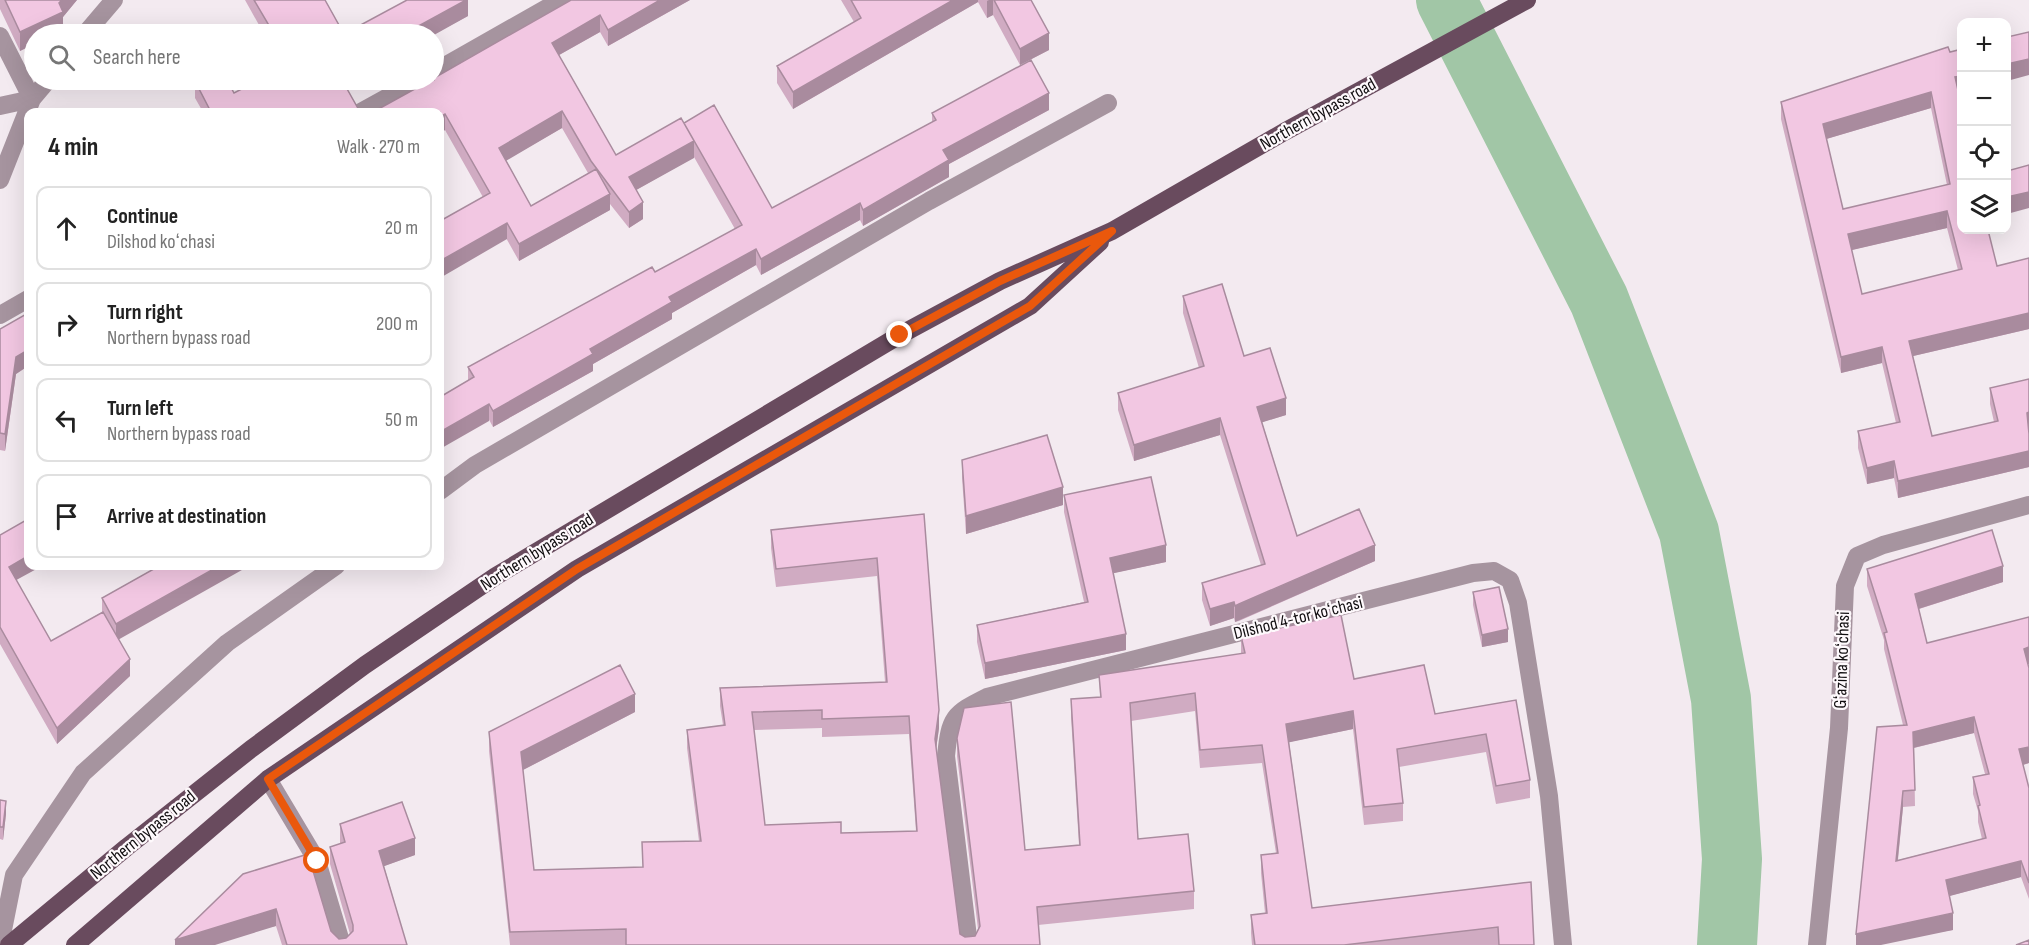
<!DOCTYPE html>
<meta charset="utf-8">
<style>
body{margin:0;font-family:"Sofia Sans Condensed",sans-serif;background:#f2f2f2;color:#222}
.controls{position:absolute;right:18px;top:18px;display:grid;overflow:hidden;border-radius:12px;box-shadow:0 6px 24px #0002}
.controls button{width:54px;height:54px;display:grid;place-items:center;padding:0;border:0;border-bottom:2px solid #e0e0e0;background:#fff;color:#222;font:30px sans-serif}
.stop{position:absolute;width:18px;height:18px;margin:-14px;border:4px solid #ea580c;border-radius:50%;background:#fff}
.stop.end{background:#ea580c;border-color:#fff;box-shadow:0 2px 6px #0008}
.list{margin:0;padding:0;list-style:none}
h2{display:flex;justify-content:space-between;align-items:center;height:78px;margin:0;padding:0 24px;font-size:26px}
h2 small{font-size:20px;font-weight:400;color:#767676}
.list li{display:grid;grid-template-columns:39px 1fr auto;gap:18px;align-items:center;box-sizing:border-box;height:84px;margin:0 12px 12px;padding:0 12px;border:2px solid #e0e0e0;border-radius:12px}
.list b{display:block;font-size:22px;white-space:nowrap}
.list p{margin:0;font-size:20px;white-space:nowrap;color:#767676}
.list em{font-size:20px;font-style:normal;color:#767676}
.icon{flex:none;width:33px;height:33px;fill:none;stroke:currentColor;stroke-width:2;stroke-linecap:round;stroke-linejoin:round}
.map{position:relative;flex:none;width:2029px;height:945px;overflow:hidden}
.search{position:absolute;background:#fff;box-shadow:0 6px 24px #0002;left:24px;top:24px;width:420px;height:66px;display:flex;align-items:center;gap:15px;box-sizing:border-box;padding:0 21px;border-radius:33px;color:#767676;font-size:22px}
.panel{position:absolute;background:#fff;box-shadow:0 6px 24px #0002;left:24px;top:108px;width:420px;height:462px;border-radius:12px}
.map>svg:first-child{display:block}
</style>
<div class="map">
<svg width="2029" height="945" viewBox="0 0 2029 945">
<rect width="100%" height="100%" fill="#f3eaf0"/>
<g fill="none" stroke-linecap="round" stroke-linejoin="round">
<path stroke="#a1c6a6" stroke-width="60" d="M1446 0 1599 300 1689 532 1721 699 1732 859 1727 945"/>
<path stroke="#a6949f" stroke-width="18" d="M85 34 114 0
M0 36 32 99 0 106
M434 72 561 0
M361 112 419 80
M0 180 32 99 48 80
M0 315 28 299
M440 491 475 465 929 201 1108 103
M268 779 317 861 342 945
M0 945 14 875 83 773 227 643 336 566
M969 945 946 756C950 717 953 714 987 697L1473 573 1494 571 1510 580 1518 603 1549 796 1563 945
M1817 945 1839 728 1845 586 1857 556 1883 545 2029 505"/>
<path stroke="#694b5e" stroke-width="18" d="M9 945 127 847 251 749 365 665 496 576 900 335 1000 281 1112 231 1284 132 1527 0
M75 945 268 779 577 569 1030 306 1100 242"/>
</g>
<path fill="#d0abc2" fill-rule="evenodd" d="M0 0H77L63 17V31L34 34V44L20 51 0 9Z
M245 0H325L344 34 468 0V16L434 34H264Z
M571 0H690L608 46 600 32 559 55 616 155 684 123 772 208 932 122V113L1049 110 949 164V177L863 226 860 220 761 275 756 265 672 313V319L593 364V371L493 427 468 381V367L655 272 735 229 694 157 636 190 643 219 629 228 610 204V210L519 261 445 130 440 133V112ZM562 128 588 173 531 206 506 160Z
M841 0H1031L1049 50 1020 65 993 15 987 18 978 2 793 109 777 83V66L854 22Z
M1962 49V92L1958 93 1962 230 1997 266 2029 258V329L1913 356 1932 436 1994 422 1990 404V388L2029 379V467L1898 498 1894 478 1867 484 1858 448V431L1896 423 1882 363 1841 373 1781 119V102ZM1931 108 1947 185 1843 209 1826 139ZM1947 228 1958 270 1862 294 1851 250Z
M259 80H353L344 84 360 112H203L195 98V81L234 93Z
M1183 296 1244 356 1286 415 1262 422 1297 536 1375 561 1239 621 1235 622 1234 618 1210 626 1202 600V583L1261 565 1220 435 1134 461 1118 410V393L1199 368 1183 313Z
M28 313V366L16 374 5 451 0 450V329Z
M962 460 1063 505 966 534 962 478Z
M1064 495 1166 562 1113 573 1126 650 985 679 977 642V625L1084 602 1064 512Z
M924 514 939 728 936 749 960 934 965 937 975 936 978 929 957 756V738L1025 850 1079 845 1071 717V699L1100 698 1099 675 1241 654V636L1354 679 1435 714 1516 700 1530 780V798L1496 804 1486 752 1399 767 1403 803V821L1364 825 1353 729 1289 742 1312 908 1531 882 1534 945H1252L1251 933V915L1265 913 1261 873V855L1276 853 1262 763 1200 768 1195 711 1131 721 1138 839 1194 891V909L1038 925 1040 945H510L489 751V732L635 712 523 770 534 870 643 867 699 841 687 748V730L723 725 720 706V688L885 682 877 576 776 587 771 548V530ZM822 728V737L909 734 916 831 841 833 765 825 754 730Z
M0 535 16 580 51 641 102 612V598L159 566 118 640 130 676 57 744 0 644Z
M1867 569 2003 582 1919 609 1927 643 2029 617V664H2028L2029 763 2023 765 2029 788V899L2021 877 1949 896 1953 930 1856 945 1903 725 1884 649V640L1867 586ZM1974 733 1985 774 1973 777V794L1978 811V822L1982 839 1898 860 1903 807 1915 806 1914 748Z
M1473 592 1508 642 1482 647 1473 605Z
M0 800 6 814 3 840 0 839Z
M340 824 415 855 384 866 407 945H282L276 926 175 945 243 874 331 931 339 939 346 938 350 934 330 864V847L340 844Z"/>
<path fill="#a98b9e" d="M62 0H77L63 17V31L55 34H34V44L20 51V32L59 3Z
M466 0H468V16L434 35 404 34Z
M660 0H690L608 46V30Z
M953 0H978V2L793 109V92Z
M989 0H993V15L987 18V1Z
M600 15V32L552 59V43Z
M1049 33V50L1020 65V49Z
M2029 59V75L2007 81V64Z
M1962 76V92L1955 94V77Z
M337 80H353L337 88Z
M1931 92V108L1823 140V124Z
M1049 93V110L949 164V177L863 226V210L943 150Z
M562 111V128L499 165V148Z
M445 114V130L440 133V117Z
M694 141V158L629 194V177Z
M2029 192V208L2007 214V197Z
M610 194V210L519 261V244Z
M643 202V219L629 228V212Z
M860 203V220L761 275V259Z
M1947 211V228L1848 251V234Z
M507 223V239L440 278V261Z
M756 249V265L672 313V319L593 364V371L493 427V411L669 297Z
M2029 313V329L1909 357V341Z
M1882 347V363L1841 373V357Z
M28 350V366L16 374 5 451V434L16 357Z
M1286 398V415L1257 424V407Z
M489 404V421L440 449V432Z
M2029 412V429H2027V413Z
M1220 418V435L1134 461V445Z
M2029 451V467L1898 498V481Z
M1894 461V478L1867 484V468Z
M1063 487V505L966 534V516Z
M1166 545V562L1110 574V558Z
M1375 545V561L1235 622V606Z
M28 556V566H42L9 584V567Z
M219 566H249L116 641V624Z
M2003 566V582L1915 610V594Z
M1234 602V618L1210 626V609Z
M1508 629V642L1482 647V635Z
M1126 634V650L985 679V663Z
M2029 647V664L2024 665V649Z
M130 659V676L57 744V728Z
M635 694V712L521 771V752Z
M939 710V728L935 757V739Z
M1353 711V729L1286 743V724Z
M1974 717V733L1913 748V732Z
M2029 747V763L2019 766V749Z
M1903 791V807L1896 877V861Z
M6 801V814L3 840V827Z
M415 838V855L379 868V851Z
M2021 861V877L1946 897V880Z
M276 909V926L215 945H175V940Z
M1953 913V930L1881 945H1856V934Z"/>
<path fill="#f2c7e2" stroke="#a98b9e" stroke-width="1.5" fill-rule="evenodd" d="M5 0H62L59 3 63 12 20 32Z
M254 0H325L344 34 407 0H466L404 34H274Z
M571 0H660L608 30 600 15 552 43 616 155 681 118 694 141 629 177 643 202 629 212 591 161 562 111 499 148 531 206 596 169 610 194 519 244 507 223 440 261V221L490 193 445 114 440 117V112H373L431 80H434V78Z
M851 0H953L793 92 777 66 861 18Z
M994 0H1031L1049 33 1020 49Z
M2029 32V59L2007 64V37Z
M1948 47 1950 52 1962 49V76L1955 77 1962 108V230H1988L1997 266 2029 258V313L1909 341 1932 436 1998 421 1990 388 2029 379V412L2027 413 2029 434V451L1898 481 1894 461 1867 468 1858 431 1900 422 1882 347 1841 357 1781 102ZM1931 92 1950 184 1843 209 1823 124ZM1947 211 1962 269 1862 294 1848 234Z
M1031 60 1049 93 943 150 949 160 863 210 860 203 761 259 756 249 669 297 672 302 590 349 593 354 493 411 489 404 440 432V397L474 377 468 367 652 267 655 272 742 225 684 123 714 105 772 208 936 120 932 113Z
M197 80H227L234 93 259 80H342L360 112H211L195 81Z
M2029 165V192L2007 197V171Z
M1222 284 1244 356 1270 348 1286 398 1257 407 1297 536 1359 509 1375 545 1239 604 1235 606 1234 602 1210 609 1202 583 1265 564 1220 418 1134 445 1118 393 1204 366 1183 296Z
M28 313V350L16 357 5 434 0 433V329Z
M1047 435 1063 487 966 516 962 460Z
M1151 477 1166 545 1110 558 1126 634 985 663 977 625 1088 602 1064 495Z
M924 514 939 710 935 739 960 934 965 937 975 936 980 926 957 738 964 708 1011 702 1025 850 1080 845 1071 699 1101 697 1099 675 1245 653 1241 636 1341 615 1354 679 1424 665 1435 714 1516 700 1530 780 1496 786 1486 734 1397 749 1403 803 1364 807 1353 711 1286 724 1312 908 1531 882 1534 945H1499L1498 927 1344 945H1255L1251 915 1267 913 1261 855 1278 853 1262 745 1200 750 1195 693 1130 703 1138 839 1188 834 1194 891 1037 907 1040 945H626V929L510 932 489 732 620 665 635 694 521 752 534 870 643 867 642 842 701 841 687 730 725 725 720 688 887 682 877 558 776 569 771 530ZM822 710V719L909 716 917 831 841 833V822L765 825 752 712Z
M28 519V556L9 567 51 641 103 612 130 659 57 728 0 627V535Z
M1992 530 2003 566 1915 594 1927 643 2029 617V647L2024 649 2029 668V747L2019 749 2029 788V883L2021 861 1946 880 1953 913 1856 934 1877 727 1907 725 1884 633 1887 632 1867 569ZM1974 717 1989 774 1973 777 1980 805 1978 806 1986 838 1896 861 1903 791 1915 790 1913 732Z
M159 566H219L116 624 102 598Z
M1499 587 1508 629 1482 635 1473 592Z
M0 800 6 801 3 827H0Z
M402 802 415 838 379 851 407 945H287L276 909 175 940 243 874 308 854 331 931 339 939 346 938 353 931V925L330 847 345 842 340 824Z
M2029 940V945H2016Z"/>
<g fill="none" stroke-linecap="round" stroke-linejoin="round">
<path stroke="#ea580c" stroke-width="8" d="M317 861 268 779 577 569 1030 306 1112 231 1000 281 900 335"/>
</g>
<g text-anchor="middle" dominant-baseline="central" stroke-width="4.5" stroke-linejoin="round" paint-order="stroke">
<g font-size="18" fill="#100d0f" stroke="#fef9fc">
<text transform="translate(1318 114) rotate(-29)">Northern bypass road</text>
<text transform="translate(537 552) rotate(-32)">Northern bypass road</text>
<text transform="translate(1298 618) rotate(-14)">Dilshod 4-tor koʻchasi</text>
<text transform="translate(1842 660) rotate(-88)">Gʻazina koʻchasi</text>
<text transform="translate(143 835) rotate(-39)">Northern bypass road</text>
</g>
</g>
</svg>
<div class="controls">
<button>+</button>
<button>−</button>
<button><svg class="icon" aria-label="locate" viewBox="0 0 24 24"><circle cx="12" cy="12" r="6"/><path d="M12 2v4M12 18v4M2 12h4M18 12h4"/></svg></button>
<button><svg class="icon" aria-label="layers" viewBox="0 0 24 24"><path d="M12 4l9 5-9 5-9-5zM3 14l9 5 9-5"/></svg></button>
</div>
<div class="stop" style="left:317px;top:861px"></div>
<div class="stop end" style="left:900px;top:335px"></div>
<div class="search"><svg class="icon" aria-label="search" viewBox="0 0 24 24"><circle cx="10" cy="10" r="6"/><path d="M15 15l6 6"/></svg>Search here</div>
<section class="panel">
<h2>4 min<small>Walk · 270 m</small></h2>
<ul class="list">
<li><svg class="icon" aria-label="ahead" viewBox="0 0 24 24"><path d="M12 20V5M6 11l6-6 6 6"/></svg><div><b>Continue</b><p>Dilshod koʻchasi</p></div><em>20 m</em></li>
<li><svg class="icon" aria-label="right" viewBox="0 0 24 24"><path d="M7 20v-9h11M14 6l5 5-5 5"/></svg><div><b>Turn right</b><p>Northern bypass road</p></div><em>200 m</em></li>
<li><svg class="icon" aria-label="left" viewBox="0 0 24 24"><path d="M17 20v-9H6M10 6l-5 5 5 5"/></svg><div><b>Turn left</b><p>Northern bypass road</p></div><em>50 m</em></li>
<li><svg class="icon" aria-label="arrive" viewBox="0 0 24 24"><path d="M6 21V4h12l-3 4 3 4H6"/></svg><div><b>Arrive at destination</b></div></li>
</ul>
</section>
</div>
